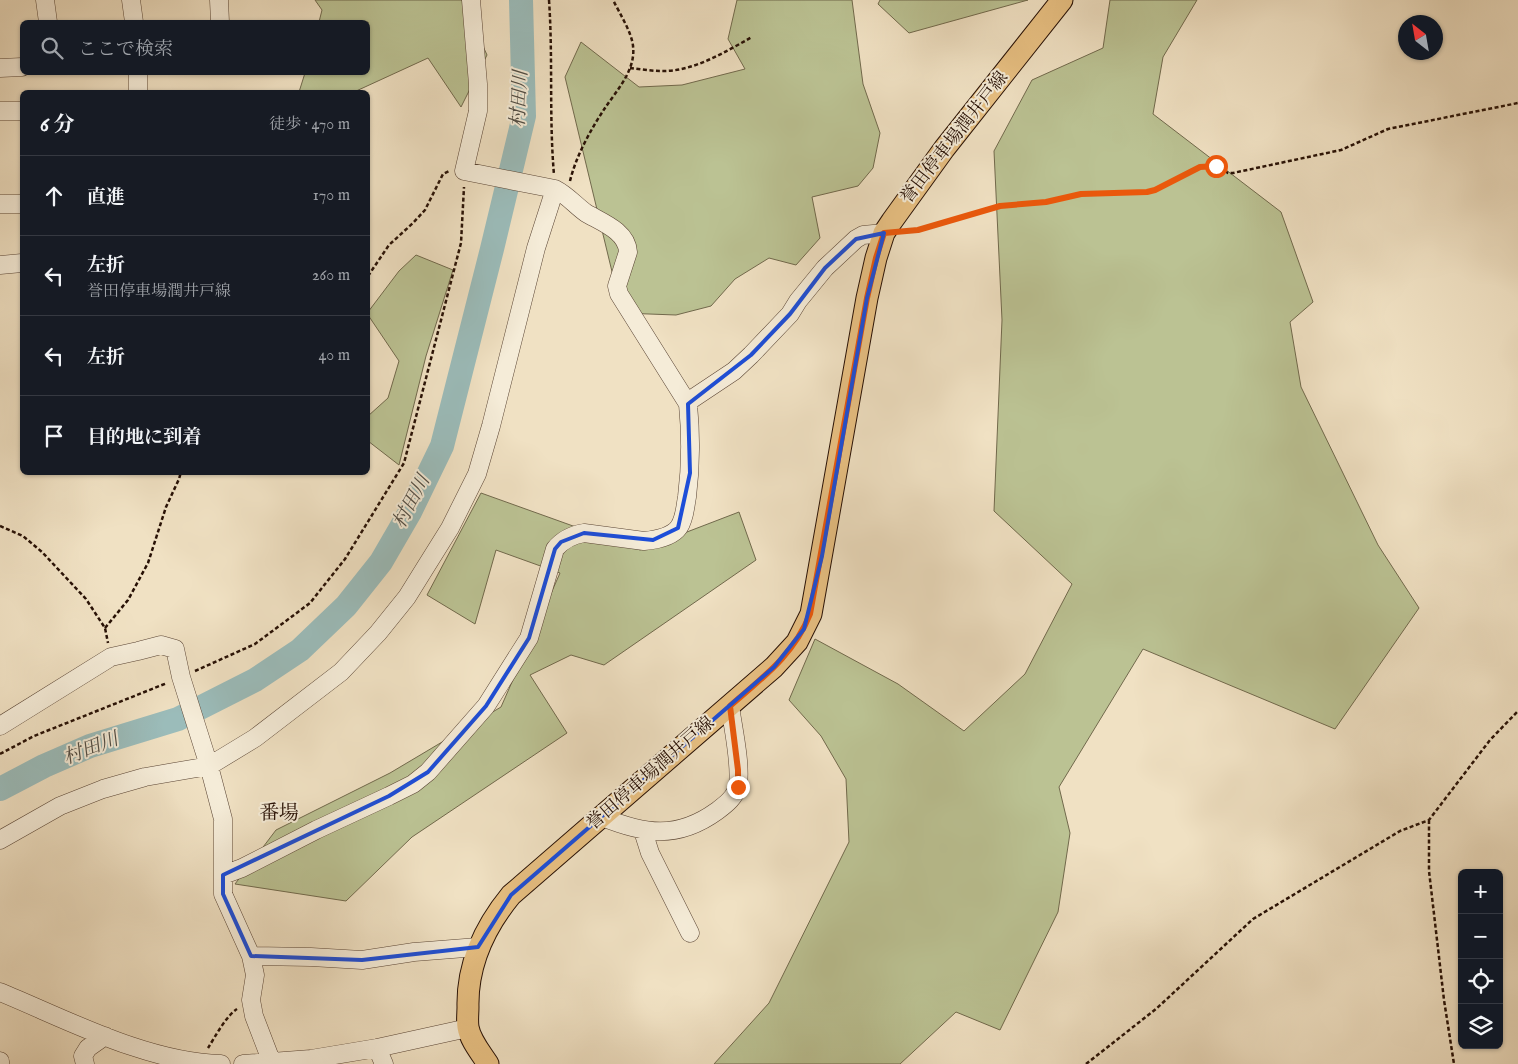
<!DOCTYPE html>
<html lang="ja">
<meta charset="utf-8">
<style>
body{margin:0;font-family:"IM FELL English","Noto Serif JP",serif;background:#20242c;color:#f1f3f6}
.controls{position:absolute;right:15px;bottom:15px;display:grid;overflow:hidden;border-radius:8px;box-shadow:0 1px 4px #0004}
.controls button{width:45px;height:45px;display:grid;place-items:center;padding:0;border:0;border-bottom:1px solid #363941;background:#171b24;color:#f1f3f6;font:25px sans-serif}
.compass{position:absolute;left:1398px;top:15px;width:45px;height:45px;border-radius:50%;background:#171b24;box-shadow:0 1px 4px #0004;rotate:329deg}
.stop{position:absolute;width:15px;height:15px;margin:-11px;border:4px solid #ea580c;border-radius:50%;background:#fff}
.stop.end{background:#ea580c;border-color:#fff;box-shadow:0 1px 5px #0008}
.list{margin:0;padding:0;list-style:none}
h2{display:flex;justify-content:space-between;align-items:center;height:65px;margin:0;padding:0 20px;font-size:21px}
h2 small{font-size:16px;font-weight:400;color:#9ea1a6}
.list li{display:grid;grid-template-columns:32px 1fr auto;gap:15px;align-items:center;box-sizing:border-box;height:80px;padding:0 20px;border-top:1px solid #363941}
.list b{display:block;font-size:19px;white-space:nowrap}
.list p{margin:0;font-size:16px;white-space:nowrap;color:#9ea1a6}
.list em{font-size:16px;font-style:normal;color:#9ea1a6}
.icon{flex:none;width:28px;height:28px;fill:none;stroke:currentColor;stroke-width:2;stroke-linecap:round;stroke-linejoin:round}
.map{position:relative;flex:none;width:1518px;height:1064px;overflow:hidden}
.search{position:absolute;background:#171b24;box-shadow:0 1px 4px #0004;left:20px;top:20px;width:350px;height:55px;display:flex;align-items:center;gap:12px;box-sizing:border-box;padding:0 18px;border-radius:8px;color:#9ea1a6;font-size:19px}
.panel{position:absolute;background:#171b24;box-shadow:0 1px 4px #0004;left:20px;top:90px;width:350px;height:385px;border-radius:8px}
.map>svg:first-child{display:block}
</style>
<div class="map">
<svg width="1518" height="1064" viewBox="0 0 1518 1064">
<rect width="100%" height="100%" fill="#f0e1c3"/>
<filter id="stains"><feTurbulence type="fractalNoise" baseFrequency=".004" numOctaves="4"/><feColorMatrix values="0 0 0 0 .2 0 0 0 0 .09 0 0 0 0 .02 0 0 0 .5 -.17"/></filter>
<radialGradient id="worn" r=".72"><stop offset=".6" stop-color="#630" stop-opacity="0"/><stop offset="1" stop-color="#630" stop-opacity=".3"/></radialGradient>
<path fill="#bbc293" stroke="#71694c" d="M315 0H462L487 55 461 107 428 58 354 92H299L305 73 368 72V22H319L322 10Z
M737 0H852L863 84 880 133 873 168 858 186 812 197 820 238 796 265 769 258 735 279 711 306 676 315 622 313 565 77 581 42 639 87 682 85 745 69 728 39Z
M880 0H1028L909 33 878 4Z
M1110 0H1197L1163 57 1153 114 1281 212 1313 302 1290 322 1301 387 1378 545 1419 608 1335 729 1143 649 1059 787 1070 833 1058 912 1000 1030 956 1012 900 1064H714L769 1003 849 842 846 779 821 736 789 700 815 639 898 684 964 731 1025 674 1072 584 994 511 1002 320 994 151 1032 80 1103 48Z
M416 255 453 270 426 356 399 465 368 441V416L388 398 399 361 368 315V312L399 271Z
M481 493 640 550 739 512 756 560 604 665 571 655 530 675 567 733 412 837 346 901 235 884 276 830 390 773 501 707 560 573 496 550 475 624 427 595Z"/>
<g fill="none" stroke-linecap="round" stroke-linejoin="round">
<path stroke="#9bbcba" stroke-width="24" d="M0 789 44 766 90 746 178 719 255 680 300 650 346 606 381 562 410 512 442 446 492 249 524 116 521 0"/>
<defs>
<path id="minor" d="M45 0 48 22
M131 0 134 22
M219 0 220 22
M471 0 478 84V111L464 171 555 189C567 195 575 205 586 213 601 222 627 231 628 252L617 286 619 294 688 404
M0 68 22 67
M138 72V92
M0 111H22
M0 204H22
M0 265 22 263
M0 726 111 657 138 651 161 645 175 649 181 677 209 766 223 819V894L251 956 255 975 251 1000 254 1016 272 1063
M602 817C644 834 677 840 717 811 725 805 736 797 738 785 741 763 733 728 730 706
M643 831 650 853 690 933
M0 840 60 806 103 789 145 777 209 766 255 738 341 672 378 633 407 597 425 568 450 528 477 474 491 426 536 248 555 189
M223 875 242 868 316 830 389 796 413 784 428 772 486 706 529 638 555 549C563 539 572 535 584 533L644 541C655 540 672 537 679 527 685 518 685 507 687 497 691 465 691 435 688 404L692 399 734 371 751 355 790 314 798 301 825 268 856 239 863 235 884 233
M251 956 311 957 362 960 414 952 478 947
M0 992C68 1020 146 1062 221 1064
M377 1048 384 1064
M0 1061V1064
M85 1064 83 1056 88 1048 105 1036
M243 1064 311 1059 377 1048 468 1028"/>
<path id="major" d="M488 1064C481 1053 470 1040 468 1027 467 1020 468 1013 468 1007 467 964 484 928 511 895L774 667 797 642 811 614 867 298 876 258 884 233 892 221 944 149 1062 0"/>
</defs>
<use href="#minor" stroke="#594434" stroke-width="19"/>
<use href="#major" stroke="#271005" stroke-width="23"/>
<path stroke="#271005" stroke-width="2.5" stroke-dasharray="4 2.5" stroke-linecap="butt" d="M549 0C553 58 549 117 554 175
M630 68C640 69 651 71 661 71 693 72 725 52 752 37
M570 181C576 156 591 129 605 108 617 90 636 70 633 46 632 33 619 12 613 0
M905 232 940 224 1000 206 1046 202 1081 194 1134 193 1155 190 1199 167 1216 166 1228 173H1233L1341 150 1388 129 1518 103
M368 276 389 245 413 223 425 210 443 174 449 171
M0 526 23 536 42 552 86 599 105 628 108 643
M105 628 128 600 148 563 166 507 179 479 181 472
M195 671 255 644 310 603 345 559 404 463 461 243 464 187
M0 754 34 736 167 683
M1429 820V871L1444 1000 1454 1064
M208 1048C215 1037 226 1016 237 1009
M1086 1064 1156 1009 1253 919 1400 831 1429 820 1490 740 1518 711"/>
<use href="#minor" stroke="#f5ecd8" stroke-width="18"/>
<use href="#major" stroke="#e8c082" stroke-width="21"/>
</g>
<g fill="none" stroke-linecap="round" stroke-linejoin="round">
<path stroke="#ea580c" stroke-width="6" d="M738 787V770L730 706C762 678 794 655 810 614L867 298 876 258 884 233 918 230 1000 206 1046 202 1081 194 1147 192 1155 190 1200 167 1216 166"/>
</g>
<path fill="none" stroke="#1d4ed8" stroke-width="4" stroke-linejoin="round" d="M884 233 867 298 822 556 804 629 774 667 511 895 478 947 362 960 251 956 223 894V875L389 796 428 772 486 706 529 638 555 549 561 542 584 533 653 540 678 528 690 473 688 404 751 355 790 314 825 268 856 239Z"/>
<g text-anchor="middle" dominant-baseline="central" stroke-width="4" stroke-linejoin="round" paint-order="stroke">
<g font-size="18" fill="#271005" stroke="#f5ecd8">
<text transform="translate(955 138) rotate(-52)">誉田停車場潤井戸線</text>
<text transform="translate(651 774) rotate(-41)">誉田停車場潤井戸線</text>
</g>
<g font-size="19" font-style="italic" fill="#504c44" stroke="#f5ecd8">
<text transform="translate(520 99) rotate(-87)">村田川</text>
<text transform="translate(412 502) rotate(-62)">村田川</text>
<text transform="translate(91 749) rotate(-21)">村田川</text>
</g>
<g font-size="20" fill="#271005" stroke="#f5ecd8">
<text x="279" y="813">番場</text>
</g>
</g>
<rect width="100%" height="100%" filter="url(#stains)"/>
<rect width="100%" height="100%" fill="url(#worn)"/>
</svg>
<div class="controls">
<button>+</button>
<button>−</button>
<button><svg class="icon" aria-label="locate" viewBox="0 0 24 24"><circle cx="12" cy="12" r="6"/><path d="M12 2v4M12 18v4M2 12h4M18 12h4"/></svg></button>
<button><svg class="icon" aria-label="layers" viewBox="0 0 24 24"><path d="M12 4l9 5-9 5-9-5zM3 14l9 5 9-5"/></svg></button>
</div>
<svg class="compass" viewBox="-18 -18 36 36"><path d="M0-13l5 13h-10z" fill="#e53935"/><path d="M0 13l5-13h-10z" fill="#9ea1a6"/></svg>
<div class="stop" style="left:1216px;top:166px"></div>
<div class="stop end" style="left:738px;top:787px"></div>
<div class="search"><svg class="icon" aria-label="search" viewBox="0 0 24 24"><circle cx="10" cy="10" r="6"/><path d="M15 15l6 6"/></svg>ここで検索</div>
<section class="panel">
<h2>6 分<small>徒歩 · 470 m</small></h2>
<ul class="list">
<li><svg class="icon" aria-label="ahead" viewBox="0 0 24 24"><path d="M12 20V5M6 11l6-6 6 6"/></svg><div><b>直進</b></div><em>170 m</em></li>
<li><svg class="icon" aria-label="left" viewBox="0 0 24 24"><path d="M17 20v-9H6M10 6l-5 5 5 5"/></svg><div><b>左折</b><p>誉田停車場潤井戸線</p></div><em>260 m</em></li>
<li><svg class="icon" aria-label="left" viewBox="0 0 24 24"><path d="M17 20v-9H6M10 6l-5 5 5 5"/></svg><div><b>左折</b></div><em>40 m</em></li>
<li><svg class="icon" aria-label="arrive" viewBox="0 0 24 24"><path d="M6 21V4h12l-3 4 3 4H6"/></svg><div><b>目的地に到着</b></div></li>
</ul>
</section>
</div>
